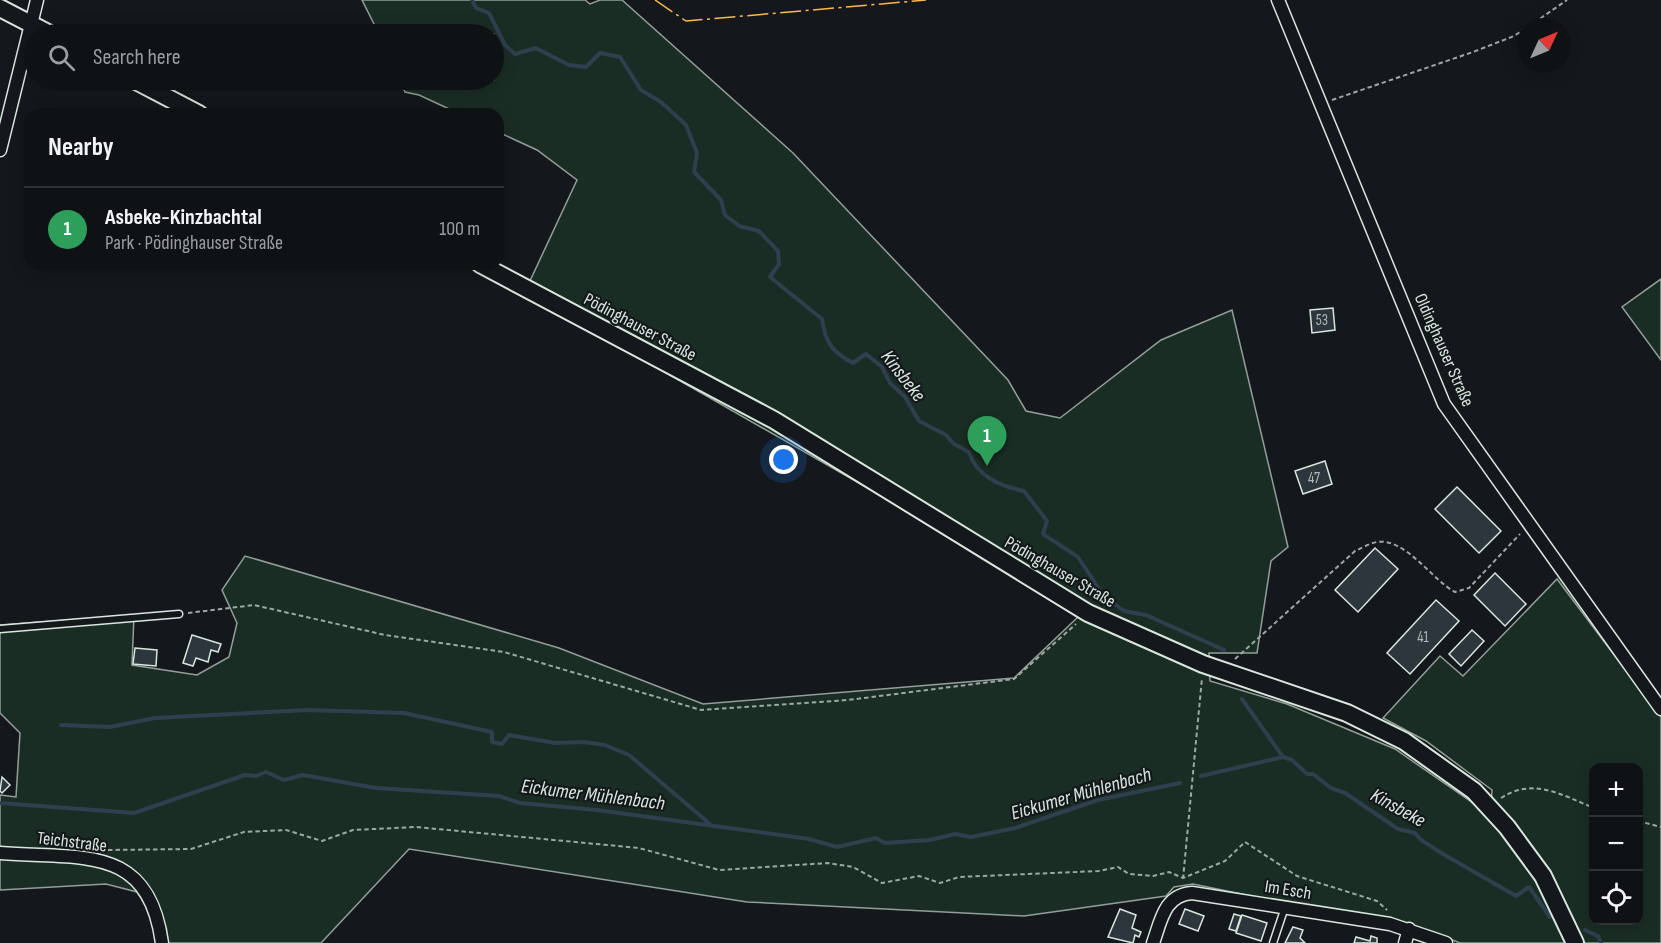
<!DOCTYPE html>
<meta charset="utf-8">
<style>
body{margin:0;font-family:"Sofia Sans Condensed",sans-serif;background:#1d2022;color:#f1f3f6}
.controls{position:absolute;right:18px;bottom:18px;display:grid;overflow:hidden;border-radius:12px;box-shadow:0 3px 15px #0003}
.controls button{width:54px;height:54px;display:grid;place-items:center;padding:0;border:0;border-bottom:2px solid #2f3234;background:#0f1215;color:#f1f3f6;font:30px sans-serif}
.compass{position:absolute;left:1517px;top:18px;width:54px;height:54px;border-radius:50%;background:#0f1215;box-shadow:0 3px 15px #0003;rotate:46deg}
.you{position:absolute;left:784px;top:460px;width:21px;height:21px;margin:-15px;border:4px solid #fff;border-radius:50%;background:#1a73e8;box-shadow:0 0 0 9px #1a73e833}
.badge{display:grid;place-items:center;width:39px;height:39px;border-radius:50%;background:#ffb74d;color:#fff;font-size:20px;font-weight:700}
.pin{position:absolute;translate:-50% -50px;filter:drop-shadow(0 2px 3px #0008)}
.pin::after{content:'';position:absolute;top:32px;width:21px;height:18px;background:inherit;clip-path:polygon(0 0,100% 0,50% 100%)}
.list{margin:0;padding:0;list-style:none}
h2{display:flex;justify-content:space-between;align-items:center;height:78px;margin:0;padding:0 24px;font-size:26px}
h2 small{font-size:20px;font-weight:400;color:#9b9ea0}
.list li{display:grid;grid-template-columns:39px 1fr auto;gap:18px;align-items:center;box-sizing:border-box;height:84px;padding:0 24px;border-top:2px solid #2f3234}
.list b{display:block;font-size:22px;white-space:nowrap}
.list p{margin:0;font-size:20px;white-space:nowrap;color:#9b9ea0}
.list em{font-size:20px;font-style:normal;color:#9b9ea0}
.icon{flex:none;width:33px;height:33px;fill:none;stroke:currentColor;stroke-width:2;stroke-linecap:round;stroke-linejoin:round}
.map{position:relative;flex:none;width:1661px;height:943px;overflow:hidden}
.search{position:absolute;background:#0f1215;box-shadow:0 3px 15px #0003;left:24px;top:24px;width:480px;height:66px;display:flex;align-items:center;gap:15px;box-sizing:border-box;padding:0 21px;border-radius:33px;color:#9b9ea0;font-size:22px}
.panel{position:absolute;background:#0f1215;box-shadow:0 3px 15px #0003;left:24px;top:108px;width:480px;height:162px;border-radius:18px}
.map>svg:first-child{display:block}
</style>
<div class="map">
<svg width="1661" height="943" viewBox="0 0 1661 943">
<rect width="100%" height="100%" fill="#14181c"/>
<path fill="#1a2d24" stroke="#939e99" stroke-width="1.5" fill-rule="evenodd" d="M362 0H585L590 4 600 0H622L793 153 1008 380 1026 411 1060 418 1161 340 1232 310 1288 547 1271 561 1257 653H1209L1210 681 1287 704 1395 749 1483 810 1491 806 1492 790 1426 741 1383 718 1440 656 1463 676 1557 579 1630 676 1661 703V943H1460L1437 934 1193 884 1174 887 1166 896 1024 916 747 902 409 849 321 943H158L155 919 137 892 106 884 0 890V795L16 797 20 733 0 713V625L134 615 132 665 197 675 229 657 237 623 222 590 245 556 559 648 703 704 1014 678 1078 617 873 491 563 314 529 283 577 180 537 150 498 132V114H460L419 95 405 92 400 80H494V34H379ZM1594 768H1638V920H1594Z
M1661 279V360L1622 307Z"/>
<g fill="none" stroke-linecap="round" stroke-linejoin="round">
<path stroke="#2f3f4d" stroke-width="4" d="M472 0 476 8 489 13 505 45 515 54 536 48 569 65 586 67 600 53 620 57 641 90 661 102 686 125 697 153 694 172 721 200 725 215 739 226 759 231 778 251 779 264 770 277 822 319C825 342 832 352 853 363L866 354 882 367 890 383 905 397 919 421 946 435 954 444 969 452C977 477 1000 486 1024 491L1047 521 1043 534 1078 557 1103 595 1124 611 1146 615 1224 650
M1242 699 1283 757 1292 760 1307 774H1313L1331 788 1345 793 1398 829 1415 833 1421 840 1443 854 1516 896 1529 887 1550 917
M61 725 110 727 155 718 308 710 404 713 492 732V742L502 744 509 735 555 743 584 742 605 745 629 755 710 824
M1201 776 1283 757
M0 803 134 813 245 775 256 776 266 772 284 780 303 775 376 788 499 796 520 803 597 810 809 839 837 847 876 838 885 843 930 840 955 834 971 837 1015 828 1098 800 1180 783
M1585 930 1598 936 1601 943"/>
</g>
<path fill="#2c363c" stroke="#d8e6dc" stroke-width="1.5" d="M1333 308 1335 330 1312 333 1310 310Z
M1325 461 1332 484 1303 494 1295 471Z
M1457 487 1501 531 1479 553 1435 509Z
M1375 548 1398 569 1358 612 1335 590Z
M1495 573 1526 604 1505 626 1474 595Z
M1436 600 1459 621 1410 674 1387 653Z
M1472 630 1484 641 1461 666 1449 654Z
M192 635 221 644 218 652 211 650 208 662 196 658 193 666 183 663Z
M135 648 157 650 156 666 133 664Z
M2 777 10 785 2 793 0 791Z
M1120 909 1136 915 1132 928 1141 932 1139 937 1135 935 1133 943 1108 937Z
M1185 909 1204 916 1198 931 1179 924Z
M1234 914 1241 916 1236 931 1229 929Z
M1242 915 1267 923 1261 941 1236 933Z
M1293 927 1303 930 1300 938 1305 943H1285Z
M1371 936 1377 938V943H1354L1356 937 1370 941Z"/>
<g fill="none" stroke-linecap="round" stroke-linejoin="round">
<defs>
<path id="lane" d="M0 629 179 614
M1273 943 1285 907"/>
<path id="street" d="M1278 0 1444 404 1661 709
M0 150 37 0
M0 853C80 860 148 842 162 943
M1153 943C1161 921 1164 895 1192 893L1390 924 1446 943
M1405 943 1409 929"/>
<path id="secondary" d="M0 8 50 34
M134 80 199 114
M480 264 774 420 1088 613 1203 664 1347 713 1404 741 1474 791 1507 827 1543 876 1575 943"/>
</defs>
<use href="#lane" stroke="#d8e6dc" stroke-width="9"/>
<use href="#street" stroke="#d8e6dc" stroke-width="15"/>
<use href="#secondary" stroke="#d8e6dc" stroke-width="20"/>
<path stroke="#9da8a2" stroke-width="2" stroke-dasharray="4.5 3" stroke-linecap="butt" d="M1528 27 1567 0
M1332 100 1473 52 1514 36 1526 28
M188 613 254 605 385 635 504 652 701 710 848 700 1014 679 1076 624
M1235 659 1355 551C1362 548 1370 543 1377 542 1406 538 1432 580 1455 592L1469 588 1520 534
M1501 798C1533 777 1562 795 1594 808
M1638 821 1661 827
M108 850 191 849 244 832 286 830 322 841 353 830 416 827 639 848 719 870 828 863 853 867 882 883 919 876 940 883 959 877 1099 871 1118 867 1129 874 1153 876 1169 872 1183 878 1225 861 1245 842 1297 876 1377 901 1387 910
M1183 879 1202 678"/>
<use href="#lane" stroke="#14181c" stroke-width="6"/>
<use href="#street" stroke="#14181c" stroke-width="12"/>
<use href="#secondary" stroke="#14181c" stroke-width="16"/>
<path stroke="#ffb74d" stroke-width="1.5" stroke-dasharray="21 4.5 3 4.5" stroke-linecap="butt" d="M655 0 686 21 926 0"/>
</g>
<g text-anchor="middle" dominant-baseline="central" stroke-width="4.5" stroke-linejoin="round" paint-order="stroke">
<g font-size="15" fill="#adbab4">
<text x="1322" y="320">53</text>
<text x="1314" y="478">47</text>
<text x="1423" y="637">41</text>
</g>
<g font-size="18" fill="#d8e6dc" stroke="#14181c">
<text transform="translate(640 327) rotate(28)">Pödinghauser Straße</text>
<text transform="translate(1444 350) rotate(66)">Oldinghauser Straße</text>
<text transform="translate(1060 572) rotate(30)">Pödinghauser Straße</text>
<text transform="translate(72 842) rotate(7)">Teichstraße</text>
<text transform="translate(1288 890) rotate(9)">Im Esch</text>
</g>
<g font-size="20" font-style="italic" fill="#d8e6dc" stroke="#14181c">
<text transform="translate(903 376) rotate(52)">Kinsbeke</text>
<text transform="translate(1081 794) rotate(-16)">Eickumer Mühlenbach</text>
<text transform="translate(593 795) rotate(7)">Eickumer Mühlenbach</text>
<text transform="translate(1398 808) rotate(29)">Kinsbeke</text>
</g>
</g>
</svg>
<div class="controls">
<button>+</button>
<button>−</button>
<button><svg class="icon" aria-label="locate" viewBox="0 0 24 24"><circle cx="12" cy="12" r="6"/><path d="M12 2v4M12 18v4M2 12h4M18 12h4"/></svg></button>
</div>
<svg class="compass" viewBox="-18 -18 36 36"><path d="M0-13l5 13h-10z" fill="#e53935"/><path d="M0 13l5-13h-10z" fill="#9b9ea0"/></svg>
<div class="you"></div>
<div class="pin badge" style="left:987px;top:466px;background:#2e9e5b">1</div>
<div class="search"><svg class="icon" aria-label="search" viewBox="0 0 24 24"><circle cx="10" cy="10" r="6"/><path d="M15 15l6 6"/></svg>Search here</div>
<section class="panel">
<h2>Nearby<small></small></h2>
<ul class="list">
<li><span class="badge" style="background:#2e9e5b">1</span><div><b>Asbeke-Kinzbachtal</b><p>Park · Pödinghauser Straße</p></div><em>100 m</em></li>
</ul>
</section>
</div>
